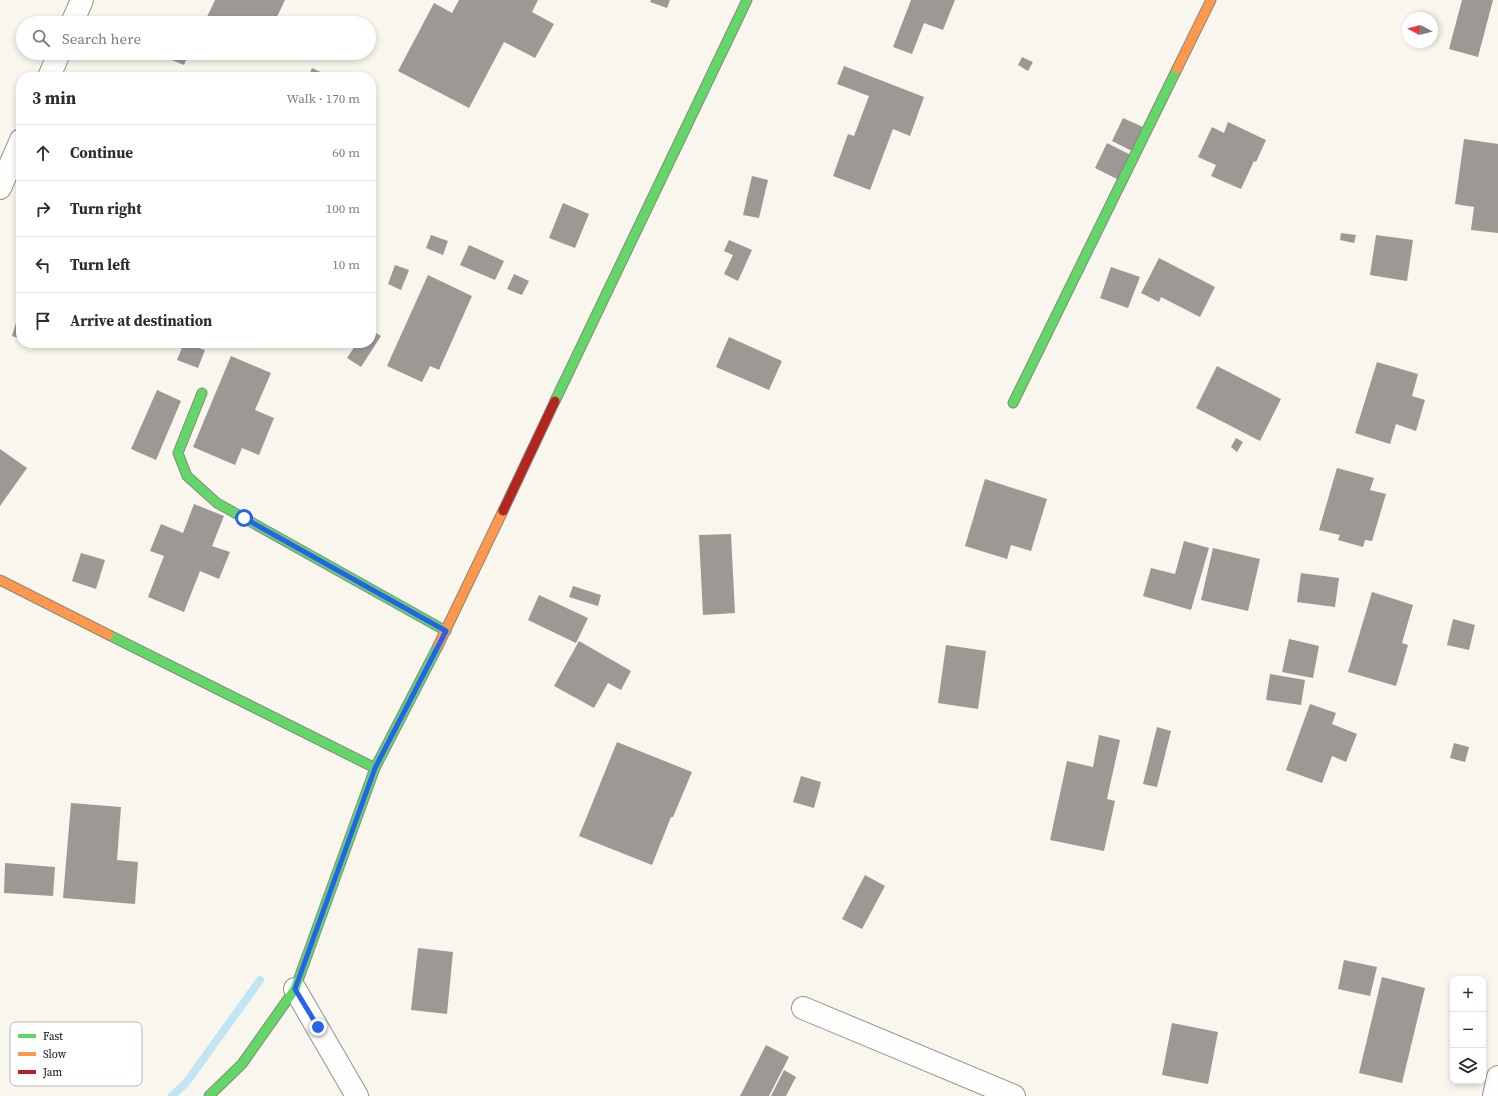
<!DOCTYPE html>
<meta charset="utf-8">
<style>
body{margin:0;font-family:"Source Serif 4",serif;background:#f7f7f7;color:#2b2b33}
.controls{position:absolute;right:12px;bottom:12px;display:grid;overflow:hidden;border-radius:8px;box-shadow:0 2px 6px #0003}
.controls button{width:36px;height:36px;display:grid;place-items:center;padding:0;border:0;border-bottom:1px solid #e1e1e2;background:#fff;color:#2b2b33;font:20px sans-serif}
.compass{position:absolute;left:1402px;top:12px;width:36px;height:36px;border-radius:50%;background:#fff;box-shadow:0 2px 6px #0003;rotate:277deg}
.stop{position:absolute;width:12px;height:12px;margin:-9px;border:3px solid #2563eb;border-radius:50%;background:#fff}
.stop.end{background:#2563eb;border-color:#fff;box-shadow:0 1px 4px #0008}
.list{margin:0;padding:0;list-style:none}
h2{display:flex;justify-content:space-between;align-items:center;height:52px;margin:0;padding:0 16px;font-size:17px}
h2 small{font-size:13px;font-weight:400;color:#7c7c81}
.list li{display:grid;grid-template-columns:26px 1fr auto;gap:12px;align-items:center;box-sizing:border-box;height:56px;padding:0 16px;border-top:1px solid #e1e1e2}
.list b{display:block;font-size:15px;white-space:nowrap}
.list em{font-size:13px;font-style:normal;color:#7c7c81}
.icon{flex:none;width:22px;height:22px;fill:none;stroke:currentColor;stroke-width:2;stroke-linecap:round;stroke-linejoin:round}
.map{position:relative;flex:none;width:1498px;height:1096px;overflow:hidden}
.search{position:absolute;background:#fff;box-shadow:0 2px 6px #0003;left:16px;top:16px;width:360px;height:44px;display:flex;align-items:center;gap:10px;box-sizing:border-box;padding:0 14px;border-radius:22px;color:#7c7c81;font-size:15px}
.panel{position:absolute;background:#fff;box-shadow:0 2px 6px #0003;left:16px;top:72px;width:360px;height:276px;border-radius:16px}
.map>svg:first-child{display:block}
</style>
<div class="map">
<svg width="1498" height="1096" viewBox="0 0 1498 1096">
<rect width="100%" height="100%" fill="#f9f6ed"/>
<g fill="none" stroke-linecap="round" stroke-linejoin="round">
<path stroke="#c2e5f4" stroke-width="8" d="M172 1096 186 1083 260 980"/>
</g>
<path fill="#9c9894" d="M215 0H285L274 23H209L205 21Z
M459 0H538L532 12 554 24 535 58 504 42 469 108 398 71 434 3 452 13Z
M651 0H670L667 8 650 2Z
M911 0H955L943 30 924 23 912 54 893 47Z
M1462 0H1493L1478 57 1449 49Z
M154 53H189L184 65Z
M1022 57 1033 62 1028 71 1018 65Z
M844 66 924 97 910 136 893 129 870 190 833 176 848 134 854 136 869 96 837 84Z
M312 68 331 77H308Z
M1123 118 1143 127 1132 151 1112 141Z
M1228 122 1266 140 1256 162 1254 161 1241 189 1211 176 1216 165 1198 157 1212 127 1224 133Z
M1464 139 1498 144V233L1471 230 1474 207 1455 204Z
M1107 143 1131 155 1119 180 1095 168Z
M752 176 768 180 759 218 743 215Z
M563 203 589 214 575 248 549 238Z
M1341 233 1356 235 1354 243 1340 240Z
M431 235 448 241 443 255 426 248Z
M1376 235 1413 240 1407 281 1370 275Z
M729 240 752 250 738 281 724 274 733 255 724 251Z
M469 245 504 261 495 280 460 265Z
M1159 258 1215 287 1200 317 1161 297 1159 302 1141 293Z
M395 265 409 270 401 290 388 284Z
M1111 267 1140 277 1128 308 1100 298Z
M514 274 529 281 522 295 507 289Z
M428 275 472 296 439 370 430 366 422 382 387 366Z
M18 316 21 317V339L12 336Z
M371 330 381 336 361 367 347 358 357 343H371Z
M729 337 782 361 769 390 716 367Z
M184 343 205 350 198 368 177 360Z
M231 356 271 373 255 410 274 418 259 455 242 448 235 465 193 447Z
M1377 362 1418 374 1412 396 1425 400 1416 431 1396 424 1390 444 1355 433Z
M1217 366 1281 399 1260 441 1196 408Z
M157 390 181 401 156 460 131 449Z
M1236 438 1243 442 1237 452 1231 447Z
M0 449 27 468 0 506Z
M1337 468 1374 478 1370 490 1386 494 1372 541 1365 540 1363 547 1338 540 1340 535 1319 530Z
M985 479 1047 499 1031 551 1011 545 1007 559 965 546Z
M194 504 224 516 212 546 230 552 219 579 200 571 184 612 148 597 164 556 150 551 161 524 183 533Z
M731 534 735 613 703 615 699 535Z
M1184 541 1209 548 1191 610 1143 596 1151 568 1175 574Z
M1213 548 1260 559 1248 611 1201 600Z
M81 553 105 560 96 589 72 581Z
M1301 573 1339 578 1335 607 1297 602Z
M573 586 601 595 598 606 569 597Z
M1372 592 1413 605 1402 643 1408 645 1396 686 1348 672Z
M539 595 588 618 576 643 528 620Z
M1453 619 1475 625 1469 650 1447 645Z
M1289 639 1319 646 1313 678 1282 672Z
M579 641 631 671 621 690 608 683 594 708 554 686Z
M946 645 986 651 978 709 938 703Z
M1270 674 1305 680 1301 705 1266 700Z
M1310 704 1336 713 1332 724 1357 734 1346 762 1332 756 1322 783 1286 770Z
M1157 727 1171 731 1157 787 1143 784Z
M1099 735 1120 740 1107 799 1115 801 1104 851 1050 840 1067 761 1093 767Z
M617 742 692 772 673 817H671L652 865 579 836Z
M1454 743 1469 747 1465 762 1450 758Z
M801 776 821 782 814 808 793 802Z
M71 803 121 807 117 860 138 862 135 904 63 898Z
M5 863 55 867 53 896 4 893Z
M865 875 885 886 862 929 842 919Z
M418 948 453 952 447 1014 411 1010Z
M1344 960 1377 967 1370 996 1338 989Z
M1382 977 1425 988 1402 1083 1359 1073Z
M1172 1023 1218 1032 1208 1084 1162 1075Z
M766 1045 789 1057 769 1096H740Z
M784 1070 796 1077 786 1096H771Z"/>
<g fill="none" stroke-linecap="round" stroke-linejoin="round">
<defs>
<path id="street" d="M72 23 82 0
M49 77 59 53
M0 188 21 140
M295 989 357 1096
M803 1008 1014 1096
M1494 1096 1498 1077"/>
<path id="fast" d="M202 393 178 453 187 476 217 503 446 631
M555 401 747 0
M1013 403 1177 69
M109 635 375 768
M209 1096 242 1064 295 989 375 768 438 646"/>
<path id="slow" d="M1177 69 1211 0
M0 580 109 635
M438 646 503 511"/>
<path id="jam" d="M503 511 555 401"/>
</defs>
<use href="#street" stroke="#92908c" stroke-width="24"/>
<use href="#fast" stroke="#888783" stroke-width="11"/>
<use href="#slow" stroke="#888783" stroke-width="11"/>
<use href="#jam" stroke="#888783" stroke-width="11"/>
<use href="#street" stroke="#fefefc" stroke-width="22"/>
<use href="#fast" stroke="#63d668" stroke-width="9"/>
<use href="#slow" stroke="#ff974d" stroke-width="9"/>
<use href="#jam" stroke="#b3261e" stroke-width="9"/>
</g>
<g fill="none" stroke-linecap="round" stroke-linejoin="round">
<path stroke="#2563eb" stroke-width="5" d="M244 518 446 631 375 768 295 989 318 1027"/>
</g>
<rect x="10" y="1022" width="132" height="64" rx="6" fill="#fff" stroke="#b6b6b6" stroke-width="1"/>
<rect x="18" y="1034" width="18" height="4" fill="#63d668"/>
<rect x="18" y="1052" width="18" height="4" fill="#ff974d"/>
<rect x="18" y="1070" width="18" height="4" fill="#b3261e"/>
<g font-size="11" fill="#0a0a0a">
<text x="43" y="1040">Fast</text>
<text x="43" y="1058">Slow</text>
<text x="43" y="1076">Jam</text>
</g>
</svg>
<div class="controls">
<button>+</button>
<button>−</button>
<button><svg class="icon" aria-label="layers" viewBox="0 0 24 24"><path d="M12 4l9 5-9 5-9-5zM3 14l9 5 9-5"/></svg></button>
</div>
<svg class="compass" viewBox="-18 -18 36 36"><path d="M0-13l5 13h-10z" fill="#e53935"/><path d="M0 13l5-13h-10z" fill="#7c7c81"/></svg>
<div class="stop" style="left:244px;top:518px"></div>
<div class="stop end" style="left:318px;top:1027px"></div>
<div class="search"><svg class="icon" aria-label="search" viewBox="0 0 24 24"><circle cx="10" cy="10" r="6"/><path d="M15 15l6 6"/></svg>Search here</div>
<section class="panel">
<h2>3 min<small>Walk · 170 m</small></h2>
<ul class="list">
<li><svg class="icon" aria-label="ahead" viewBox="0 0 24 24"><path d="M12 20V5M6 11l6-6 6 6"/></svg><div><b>Continue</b></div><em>60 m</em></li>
<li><svg class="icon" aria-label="right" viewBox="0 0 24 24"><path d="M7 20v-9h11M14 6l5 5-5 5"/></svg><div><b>Turn right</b></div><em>100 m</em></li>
<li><svg class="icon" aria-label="left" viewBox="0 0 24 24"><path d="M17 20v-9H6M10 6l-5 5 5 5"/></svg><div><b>Turn left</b></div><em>10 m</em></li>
<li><svg class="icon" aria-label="arrive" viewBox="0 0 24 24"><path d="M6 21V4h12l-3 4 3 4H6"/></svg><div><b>Arrive at destination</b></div></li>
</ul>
</section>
</div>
